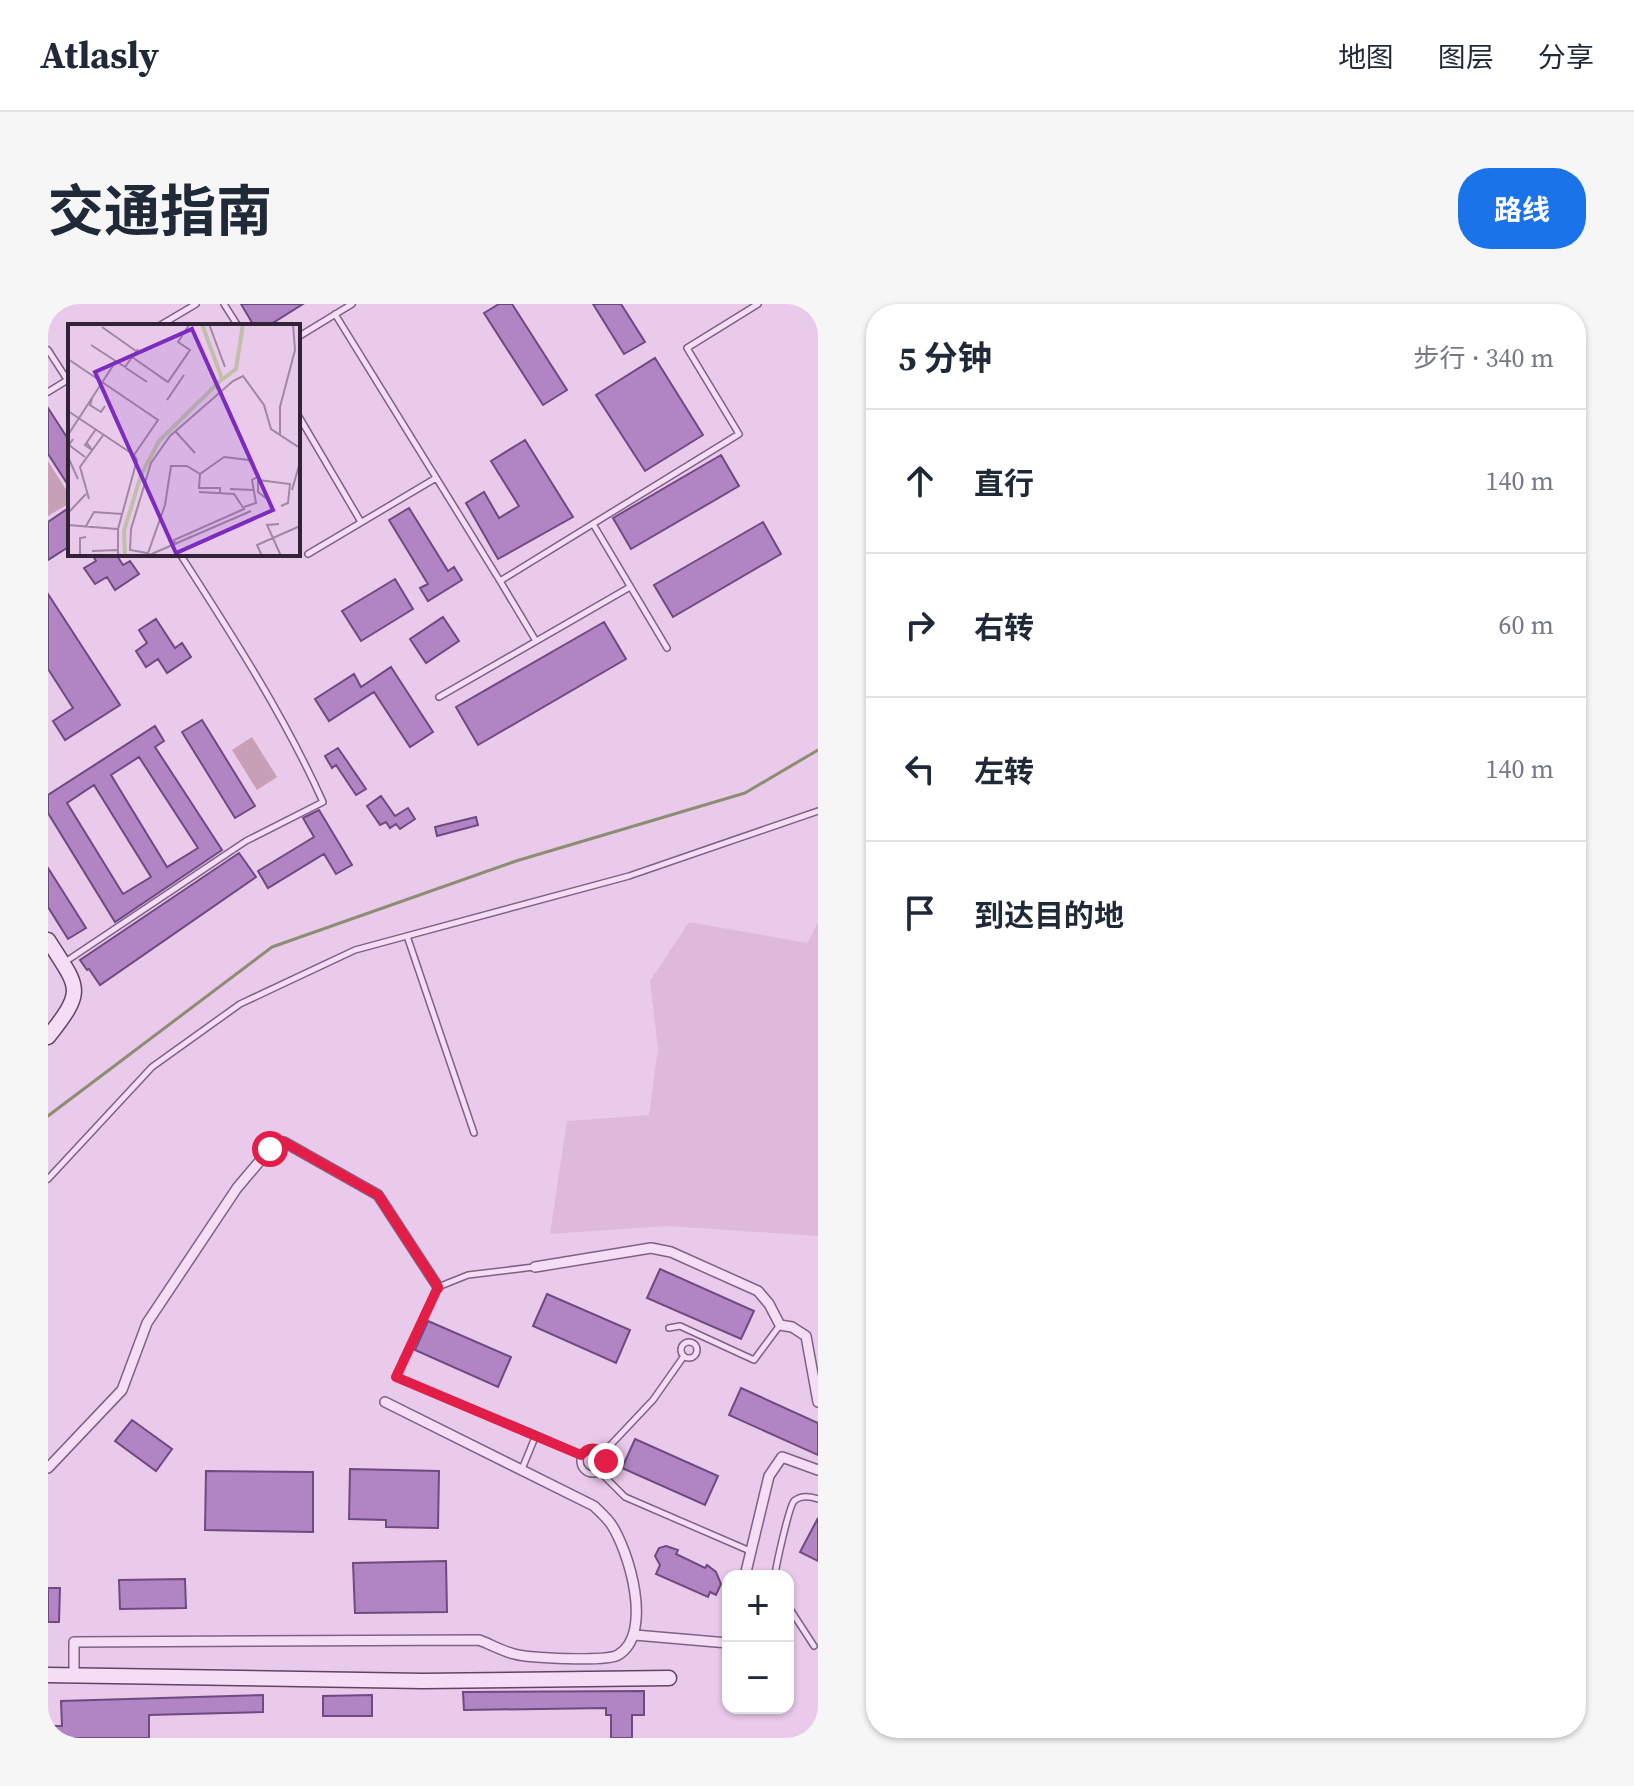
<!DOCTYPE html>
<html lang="zh">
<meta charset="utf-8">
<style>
body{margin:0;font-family:"Source Serif 4","Noto Sans SC",serif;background:#f6f6f7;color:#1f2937}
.controls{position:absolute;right:24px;bottom:24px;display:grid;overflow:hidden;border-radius:16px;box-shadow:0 2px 6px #0004}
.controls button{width:72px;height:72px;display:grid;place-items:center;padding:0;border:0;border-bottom:2px solid #e0e1e3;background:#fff;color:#1f2937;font:40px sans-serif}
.stop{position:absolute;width:24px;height:24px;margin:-18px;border:6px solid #e11d48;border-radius:50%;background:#fff}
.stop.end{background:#e11d48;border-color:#fff;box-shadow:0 2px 8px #0008}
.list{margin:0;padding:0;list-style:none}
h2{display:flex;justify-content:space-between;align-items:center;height:104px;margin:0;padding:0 32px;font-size:34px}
h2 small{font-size:26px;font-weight:400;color:#747a83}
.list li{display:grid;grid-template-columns:52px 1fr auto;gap:24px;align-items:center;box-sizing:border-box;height:144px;padding:0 32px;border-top:2px solid #e0e1e3}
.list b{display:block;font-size:30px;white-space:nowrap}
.list em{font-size:26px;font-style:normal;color:#747a83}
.icon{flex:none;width:44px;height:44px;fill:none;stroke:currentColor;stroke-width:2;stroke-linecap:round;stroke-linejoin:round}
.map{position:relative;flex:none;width:770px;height:1434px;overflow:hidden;border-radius:32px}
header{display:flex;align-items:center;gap:48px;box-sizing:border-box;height:112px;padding:0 40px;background:#fff;border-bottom:2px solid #e0e1e3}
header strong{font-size:38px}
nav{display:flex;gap:44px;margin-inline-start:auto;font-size:28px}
.intro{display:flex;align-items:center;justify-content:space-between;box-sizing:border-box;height:192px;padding:0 48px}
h1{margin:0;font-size:56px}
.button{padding:20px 36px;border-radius:32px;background:#1a73e8;color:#fff;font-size:28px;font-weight:700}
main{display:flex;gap:48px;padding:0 48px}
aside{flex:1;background:#fff;border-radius:32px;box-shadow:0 2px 6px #0004}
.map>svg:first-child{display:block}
</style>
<header>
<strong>Atlasly</strong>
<nav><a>地图</a><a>图层</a><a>分享</a></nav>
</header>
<div class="intro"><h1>交通指南</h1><a class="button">路线</a></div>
<main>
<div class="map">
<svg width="770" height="1434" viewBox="0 0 770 1434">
<rect width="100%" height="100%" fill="#eacaea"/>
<path fill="#dfb9da" d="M641 618 759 639 770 619V932L619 922 502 930 519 817 601 811 610 745 602 677Z"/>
<path fill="#c79fb7" d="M0 157 22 192V199L0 212Z
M204 433 229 473 209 486 184 446Z"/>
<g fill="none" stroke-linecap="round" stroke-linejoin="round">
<path stroke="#8c8d72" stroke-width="3" d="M0 812 224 643 468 557 697 489 770 446"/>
</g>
<path fill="#b185c4" stroke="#6f4981" stroke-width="2" fill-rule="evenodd" d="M193 0H255L220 22H206Z
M451 0H464L519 86 495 101 436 9Z
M545 0H573L597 38 576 50Z
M607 54 655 131 597 167 548 91Z
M0 104 22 138V184L0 150Z
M477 136 525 213 450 255 418 199 436 188 451 214 471 202 443 157Z
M673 151 691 182 583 245 565 214Z
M22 203V242L0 256V218Z
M361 204 400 267 406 263 414 276 380 297 372 284 380 280 341 216Z
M715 218 733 250 625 313 606 281Z
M44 250H68L75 261 82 257 91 270 67 286 59 273 47 280 36 264 48 257Z
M347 275 365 305 313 337 294 307Z
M0 290 72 401 17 436 5 417 25 404 0 365Z
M395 313 411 337 378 359 362 335Z
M108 315 127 344 134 339 143 353 119 369 110 355 98 363 88 347 99 339 91 326Z
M556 318 578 355 430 441 408 403Z
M343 363 385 428 362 443 326 388 281 417 267 395 306 370 313 383Z
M154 416 207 502 187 514 134 428Z
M107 422 116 437 107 443 174 546 67 618 0 509V491ZM91 453 150 544 119 563 63 471ZM46 481 103 573 75 590 19 499Z
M290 444 318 485 308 491 288 461 284 464 277 452Z
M333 492 347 512 360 504 367 515 352 525 348 520 342 524 338 518 332 521 319 502Z
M271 506 304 561 288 570 276 550 220 584 210 567 266 533 255 514Z
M428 513 430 521 389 532 387 523Z
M191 549 208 573 52 681 41 665 39 666 32 656Z
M0 564 38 624 20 635 0 603Z
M612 965 706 1007 693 1035 599 994Z
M499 990 582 1026 568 1059 485 1022Z
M380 1017 463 1053 450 1083 367 1046Z
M693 1084 770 1119V1151L681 1111Z
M84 1116 124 1145 108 1167 67 1137Z
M587 1135 670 1172 657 1201 574 1164Z
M302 1165 391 1167 390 1224 338 1223V1216L301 1215Z
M158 1167 265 1168V1228L157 1226Z
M770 1214V1257L752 1248Z
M618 1242 630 1246 628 1250 657 1264 659 1261 668 1268 673 1280 668 1291 662 1288 660 1293 608 1270 612 1261 607 1252 611 1244Z
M398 1257 399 1308 307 1309 305 1259Z
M137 1275 138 1304 72 1305 71 1276Z
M0 1284H12L11 1318H0Z
M596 1387V1411H584V1434H563V1411H558V1404L416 1406 415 1388Z
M215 1391V1408L101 1411V1434H0V1422H14L13 1397Z
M324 1391V1412H275V1392Z"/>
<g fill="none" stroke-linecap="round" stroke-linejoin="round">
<defs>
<path id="lane" d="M176 0 190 22
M287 10 452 277 691 130 639 44 710 0
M111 22 148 0
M250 33 304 0
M0 46 22 80
M0 88 21 75
M250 111 313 218
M545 220 619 344
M260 250 388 174
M452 277 488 337
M391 393 582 283
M359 632 426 829
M17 658 198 537 275 498C236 411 184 331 132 250
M0 875 104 763 192 700 307 646 581 572 770 507
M621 1024 632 1022 706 1056 732 1021
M633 1046a8 8 0 1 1 16 0a8 8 0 1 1-16 0Z
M488 1131 533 1151
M532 1157a13 13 0 1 1 26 0a13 13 0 1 1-26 0Z
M555 1149 605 1096 636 1052
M474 1165 488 1131 348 1073 390 983 420 971 486 963
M552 1168 577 1193 702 1247
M727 1272C728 1261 741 1203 746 1197 753 1191 761 1192 770 1195
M740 1302 766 1342"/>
<path id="street" d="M487 963 603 944 623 948 710 987 721 1000 732 1021 744 1023 758 1032 770 1098
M0 1164 74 1086 99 1019 189 884 222 845 236 838 330 891 390 983
M697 1272 721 1172 734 1153 770 1166
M587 1331 680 1339
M26 1372V1338L431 1336C442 1340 454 1347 466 1350 481 1354 558 1358 570 1351 606 1330 581 1247 563 1220 558 1213 551 1207 546 1202L337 1098"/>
<path id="secondary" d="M0 636C31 685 38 685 0 733
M0 1371 375 1377 621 1374"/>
</defs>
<use href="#lane" stroke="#7e6185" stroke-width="8"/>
<use href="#street" stroke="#7e6185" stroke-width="12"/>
<use href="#secondary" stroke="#5f4467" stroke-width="17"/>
<use href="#lane" stroke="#f5ddf5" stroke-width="5"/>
<use href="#street" stroke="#f5ddf5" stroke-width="9"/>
<use href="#secondary" stroke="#f5ddf5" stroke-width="14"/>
</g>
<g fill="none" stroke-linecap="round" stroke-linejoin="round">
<path stroke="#e11d48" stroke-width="10" d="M222 845 236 838 330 891 390 983 348 1073 533 1151C543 1140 555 1144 558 1157"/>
</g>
<g transform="translate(20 20)">
<rect width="232" height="232" fill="#eacaea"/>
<path fill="none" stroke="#bfbfaa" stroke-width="4" d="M155 55 168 45 175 0M57 232 56 207 73 151 91 117 154 55 134 0"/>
<path fill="none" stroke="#a087a2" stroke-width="2" d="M141 0 157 43M34 3 68 27M23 21 57 43 70 25M64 33 100 58 122 26 110 18 121 1M0 35 90 96 66 131M58 44 79 58M24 75 22 81 33 88 37 82M99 76 116 51M0 87 66 131M108 108 127 129M0 111 48 37M212 111V83L227 26 225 0M5 115 1 121 17 133M19 119 24 126 17 121 28 105M0 133 10 155M162 165 186 166M224 166 232 138M152 169V164H131L132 150 156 133 181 136 191 152 184 156 188 179 176 183M21 175 12 143 36 110M199 175 190 168V156L222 160 220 179 213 182M0 189 18 170M211 200 199 201 213 232M0 201 49 205M18 202 26 188 54 190M107 220 106 216 176 185 166 170 131 168M24 227 49 226M79 229 62 226 63 205 83 139 102 112 165 57 175 52 196 81 203 105 232 124M12 232V214L18 213M50 232V205L69 136 66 131M79 232 97 181 103 142H119L132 150M79 232 183 187M194 232 189 221 232 202"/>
<path fill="#7b2cbf" fill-opacity="0.15" stroke="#7b2cbf" stroke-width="4" d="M124 5 205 186 108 229 27 48Z"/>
<rect width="232" height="232" fill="none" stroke="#322237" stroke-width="4"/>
</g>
</svg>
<div class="controls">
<button>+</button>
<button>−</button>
</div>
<div class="stop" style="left:222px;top:845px"></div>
<div class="stop end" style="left:558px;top:1157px"></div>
</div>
<aside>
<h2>5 分钟<small>步行 · 340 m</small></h2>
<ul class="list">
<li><svg class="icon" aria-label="ahead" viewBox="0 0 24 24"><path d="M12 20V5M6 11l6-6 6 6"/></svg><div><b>直行</b></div><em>140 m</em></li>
<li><svg class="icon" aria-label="right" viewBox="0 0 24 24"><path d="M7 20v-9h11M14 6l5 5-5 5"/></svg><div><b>右转</b></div><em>60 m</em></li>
<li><svg class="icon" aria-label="left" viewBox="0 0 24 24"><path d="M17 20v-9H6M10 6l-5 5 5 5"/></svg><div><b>左转</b></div><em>140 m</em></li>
<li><svg class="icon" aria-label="arrive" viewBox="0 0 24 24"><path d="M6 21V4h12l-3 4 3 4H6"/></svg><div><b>到达目的地</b></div></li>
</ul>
</aside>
</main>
